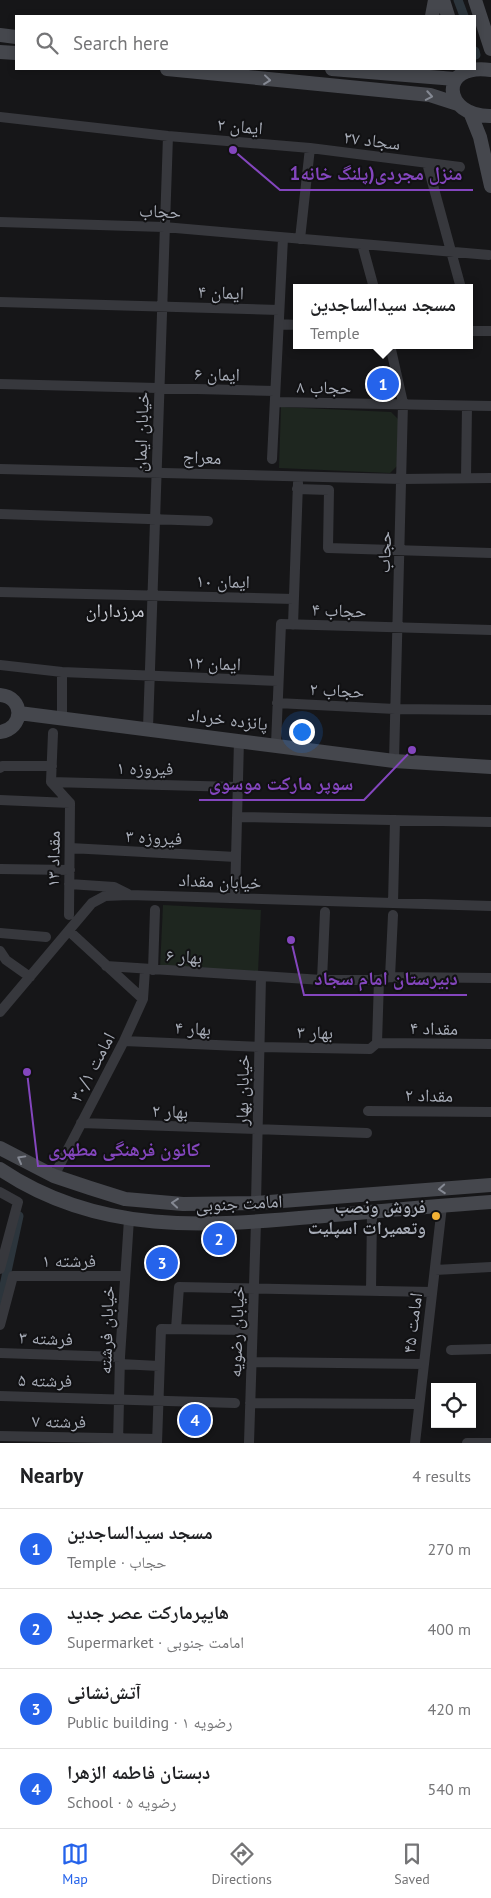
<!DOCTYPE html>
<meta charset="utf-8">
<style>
body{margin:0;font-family:"PT Sans","Noto Naskh Arabic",sans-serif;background:#f6f6f6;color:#202124}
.controls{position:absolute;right:15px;bottom:15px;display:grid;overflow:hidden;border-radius:0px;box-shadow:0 2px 8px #0003}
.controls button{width:45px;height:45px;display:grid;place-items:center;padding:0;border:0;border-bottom:1px solid #e0e0e0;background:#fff;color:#202124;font:25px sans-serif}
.you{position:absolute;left:301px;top:731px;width:18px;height:18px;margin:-12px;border:4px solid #fff;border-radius:50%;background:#1a73e8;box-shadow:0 0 0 8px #1a73e833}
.badge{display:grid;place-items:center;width:32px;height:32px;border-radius:50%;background:#2563eb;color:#fff;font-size:16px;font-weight:700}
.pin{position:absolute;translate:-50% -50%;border:2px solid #fff;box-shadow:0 1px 5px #0006}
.popup{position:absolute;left:293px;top:284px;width:180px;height:65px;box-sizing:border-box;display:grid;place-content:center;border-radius:0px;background:#fff;filter:drop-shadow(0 1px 4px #0005);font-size:16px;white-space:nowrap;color:#757577}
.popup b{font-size:19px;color:#202124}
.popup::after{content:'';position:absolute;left:50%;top:100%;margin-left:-10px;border:10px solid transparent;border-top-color:#fff}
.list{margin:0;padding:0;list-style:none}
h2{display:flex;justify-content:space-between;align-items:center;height:65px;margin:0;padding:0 20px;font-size:21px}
h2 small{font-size:16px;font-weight:400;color:#757577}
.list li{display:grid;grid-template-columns:32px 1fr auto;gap:15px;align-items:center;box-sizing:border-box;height:80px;padding:0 20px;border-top:1px solid #e0e0e0}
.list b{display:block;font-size:19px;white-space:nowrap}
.list p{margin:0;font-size:16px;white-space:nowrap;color:#757577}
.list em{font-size:16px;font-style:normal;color:#757577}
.icon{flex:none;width:28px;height:28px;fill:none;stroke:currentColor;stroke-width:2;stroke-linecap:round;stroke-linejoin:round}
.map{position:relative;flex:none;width:491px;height:1443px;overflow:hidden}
.search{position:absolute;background:#fff;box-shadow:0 2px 8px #0003;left:15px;right:15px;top:15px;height:55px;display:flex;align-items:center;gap:12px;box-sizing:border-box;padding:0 18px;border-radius:0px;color:#757577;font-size:19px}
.sheet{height:385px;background:#fff}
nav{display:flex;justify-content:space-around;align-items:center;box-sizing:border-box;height:70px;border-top:1px solid #e0e0e0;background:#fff;font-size:14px;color:#757577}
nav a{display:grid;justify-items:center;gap:2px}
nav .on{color:#2563eb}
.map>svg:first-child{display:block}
</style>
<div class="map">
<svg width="491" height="1443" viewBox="0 0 491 1443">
<rect width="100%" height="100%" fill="#161618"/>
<path fill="#1e261f" d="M281 407 391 412 400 421 397 466 390 473 279 468Z
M163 905 261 910 258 972 160 968Z"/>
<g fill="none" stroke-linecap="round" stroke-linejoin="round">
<path stroke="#2c353c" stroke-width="9" d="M458 0 464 16
M475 51 476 55
M0 1304 19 1216"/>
<path stroke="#37383d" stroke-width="10" d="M0 117 168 136 310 148 460 167
M427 163 461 288
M0 222 164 227 362 244 374 288
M300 239 310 148
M362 244 489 255
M0 302 279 310
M279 324 297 325
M469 331H491
M390 345 403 403 394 761
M0 384 275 391
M275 402 491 406
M272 459 283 238
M0 469 402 479 491 478
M466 478 467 406
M297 489 329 490 328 548 491 553
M0 514 208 521
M0 592 294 599
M293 625 298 483
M0 665 62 672 278 681
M277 703 395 709 491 710
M62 717V672
M148 728 168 136
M53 733 51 782 70 803
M276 744 281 624 491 630
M0 768 2 766H52
M51 782 237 787
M0 800 70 803
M237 817 491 822
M70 848 236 857
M0 869 70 870
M69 884 114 887 128 894
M235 898 239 740
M393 903 395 820
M69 915 70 803
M69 931 143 999
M0 933 46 937
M0 951 6 960 30 977
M106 966 322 980H379L390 977 491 978
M153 970 155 910
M390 977 393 915
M322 980 325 912
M0 1012 92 903 105 896 129 895 491 906
M124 1041 259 1047 370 1049 377 1043 379 980
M377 1043 491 1044
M368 1111 491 1112
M81 1123 367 1133
M54 1176 124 1041 143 999 145 970
M0 1192 18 1202 0 1269
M256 1203 261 977
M435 1270 491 1267
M371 1291 372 1211
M0 1325 13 1276H125
M176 1329 179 1287 432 1292
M451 1350 491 1349
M0 1353 120 1357
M251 1362 424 1364
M120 1364 159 1366
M0 1396 235 1403
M250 1403 419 1404
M0 1436 157 1439
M118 1443 120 1357 129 1219
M157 1443 161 1329 252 1330
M249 1443 256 1222
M415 1443 442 1206
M467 1443H491"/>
<path stroke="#45474d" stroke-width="14" d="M443 0 448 16
M475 0 491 49
M432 16 435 0
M0 35 16 37
M0 52 16 53
M167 69 430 95 458 104
M332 69 455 79
M491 70C438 62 442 117 491 116
M470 112 480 137 491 186
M0 695C25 697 24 729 0 732
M19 713 394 761 491 767
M0 1148 54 1176 90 1188 125 1199 183 1204 256 1203 491 1185
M0 1169C101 1237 210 1226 324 1216 380 1211 435 1206 491 1202"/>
</g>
<defs><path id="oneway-chevron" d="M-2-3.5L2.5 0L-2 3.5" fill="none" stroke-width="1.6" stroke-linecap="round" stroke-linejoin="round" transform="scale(1.25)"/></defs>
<g stroke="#858993">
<use href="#oneway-chevron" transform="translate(267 80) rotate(6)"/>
<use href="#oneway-chevron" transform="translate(429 96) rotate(10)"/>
<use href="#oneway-chevron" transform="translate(21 1159) rotate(-151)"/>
<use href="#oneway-chevron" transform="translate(442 1189) rotate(176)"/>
<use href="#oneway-chevron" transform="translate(175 1203) rotate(-175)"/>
</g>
<circle fill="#f2b134" stroke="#111113" stroke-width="2" cx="436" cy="1216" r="5"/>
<g text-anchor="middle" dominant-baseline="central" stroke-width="4" stroke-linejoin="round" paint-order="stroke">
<g font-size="18" fill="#a8adb8" stroke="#111113">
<text transform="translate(240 126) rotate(5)">ایمان ۲</text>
<text transform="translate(372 140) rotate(7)">سجاد ۲۷</text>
<text transform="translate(160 211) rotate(3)">حجاب</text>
<text transform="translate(221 292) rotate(2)">ایمان ۴</text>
<text transform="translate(217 374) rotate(1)">ایمان ۶</text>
<text transform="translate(324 387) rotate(1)">حجاب ۸</text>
<text transform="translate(141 432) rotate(-88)">خیابان ایمان</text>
<text transform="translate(202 457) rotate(2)">معراج</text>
<text transform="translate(384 552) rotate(-88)">حجاب</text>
<text transform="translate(223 581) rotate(1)">ایمان ۱۰</text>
<text transform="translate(339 610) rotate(2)">حجاب ۴</text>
<text transform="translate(214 663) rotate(2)">ایمان ۱۲</text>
<text transform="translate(337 690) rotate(3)">حجاب ۲</text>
<text transform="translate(228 719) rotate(7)">پانزده خرداد</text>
<text transform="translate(145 768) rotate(1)">فیروزه ۱</text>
<text transform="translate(154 837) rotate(3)">فیروزه ۳</text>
<text transform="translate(53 859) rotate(-89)">مقداد ۱۳</text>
<text transform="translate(220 881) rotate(2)">خیابان مقداد</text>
<text transform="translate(184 956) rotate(4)">بهار ۶</text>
<text transform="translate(193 1028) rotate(3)">بهار ۴</text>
<text transform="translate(434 1028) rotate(1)">مقداد ۴</text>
<text transform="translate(315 1032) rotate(1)">بهار ۳</text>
<text transform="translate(92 1067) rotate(-62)">امامت ۳۰/۱</text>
<text transform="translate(242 1090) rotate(-89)">خیابان بهار</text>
<text transform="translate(429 1095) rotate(1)">مقداد ۲</text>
<text transform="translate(170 1111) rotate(2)">بهار ۲</text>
<text transform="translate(239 1203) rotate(-3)">امامت جنوبی</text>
<text x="69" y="1260">فرشته ۱</text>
<text transform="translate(412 1323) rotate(-83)">امامت ۴۵</text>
<text transform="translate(106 1330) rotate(-88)">خیابان فرشته</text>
<text transform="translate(236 1332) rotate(-88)">خیابان رضویه</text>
<text transform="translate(46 1338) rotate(2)">فرشته ۳</text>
<text transform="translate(45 1380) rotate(1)">فرشته ۵</text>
<text transform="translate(59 1421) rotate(1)">فرشته ۷</text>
</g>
<g font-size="18" font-weight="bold" fill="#a8adb8" stroke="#111113" text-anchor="end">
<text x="426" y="1206">فروش ونصب<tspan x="426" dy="21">وتعمیرات اسپلیت</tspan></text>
</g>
<g font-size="19" fill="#c9ccd4" stroke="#111113">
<text x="115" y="610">مرزداران</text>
</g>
</g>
<path fill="none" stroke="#8446be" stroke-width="2" d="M233 150L280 190H473M412 750L364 800H199M291 940L304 995H467M27 1072L38 1166H210"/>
<g fill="#8446be" stroke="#111113" stroke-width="2">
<circle cx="233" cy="150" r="5"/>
<circle cx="412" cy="750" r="5"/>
<circle cx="291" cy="940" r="5"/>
<circle cx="27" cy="1072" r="5"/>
</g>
<g font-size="19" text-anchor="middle" font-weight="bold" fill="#8446be" stroke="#111113" stroke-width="4" stroke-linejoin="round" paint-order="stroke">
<text x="376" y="180">منزل مجردی(پلنگ خانه1</text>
<text x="281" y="790">سوپر مارکت موسوی</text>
<text x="386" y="985">دبیرستان امام سجاد</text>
<text x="124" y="1156">کانون فرهنگی مطهری</text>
</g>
</svg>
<div class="controls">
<button><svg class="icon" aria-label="locate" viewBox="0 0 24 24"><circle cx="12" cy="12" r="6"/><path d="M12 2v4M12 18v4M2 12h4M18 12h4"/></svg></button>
</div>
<div class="you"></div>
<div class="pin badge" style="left:383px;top:384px">1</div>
<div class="popup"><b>مسجد سیدالساجدین</b>Temple</div>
<div class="pin badge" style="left:219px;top:1239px">2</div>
<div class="pin badge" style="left:162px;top:1263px">3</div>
<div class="pin badge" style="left:195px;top:1420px">4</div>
<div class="search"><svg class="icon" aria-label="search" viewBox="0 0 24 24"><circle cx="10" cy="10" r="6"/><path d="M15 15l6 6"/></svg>Search here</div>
</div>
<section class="sheet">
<h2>Nearby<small>4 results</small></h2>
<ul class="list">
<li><span class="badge">1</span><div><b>مسجد سیدالساجدین</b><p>Temple · حجاب</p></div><em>270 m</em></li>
<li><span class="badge">2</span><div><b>هایپرمارکت عصر جدید</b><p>Supermarket · امامت جنوبی</p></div><em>400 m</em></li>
<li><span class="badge">3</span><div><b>آتش‌نشانی</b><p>Public building · رضویه ۱</p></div><em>420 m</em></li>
<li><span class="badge">4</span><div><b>دبستان فاطمه الزهرا</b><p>School · رضویه ۵</p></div><em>540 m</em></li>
</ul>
</section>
<nav>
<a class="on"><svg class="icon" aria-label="map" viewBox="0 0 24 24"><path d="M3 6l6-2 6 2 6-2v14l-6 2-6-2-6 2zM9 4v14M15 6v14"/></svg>Map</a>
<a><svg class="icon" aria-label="directions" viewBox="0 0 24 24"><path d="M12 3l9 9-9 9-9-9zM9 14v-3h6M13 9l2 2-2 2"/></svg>Directions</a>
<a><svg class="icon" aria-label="saved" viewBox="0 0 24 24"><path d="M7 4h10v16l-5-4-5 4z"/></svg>Saved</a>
</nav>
